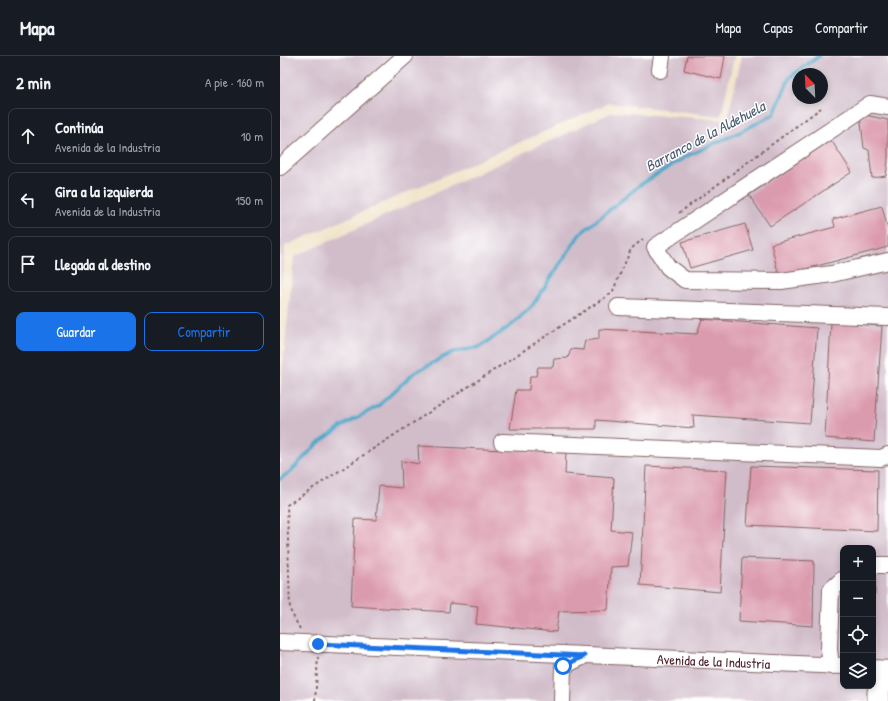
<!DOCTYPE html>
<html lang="es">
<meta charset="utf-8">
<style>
body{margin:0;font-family:"Patrick Hand",sans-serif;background:#20242c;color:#f1f3f6}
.controls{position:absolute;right:12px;bottom:12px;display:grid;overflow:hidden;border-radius:8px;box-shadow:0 2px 6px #0003}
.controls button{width:36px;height:36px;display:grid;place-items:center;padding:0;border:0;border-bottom:1px solid #363941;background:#171b24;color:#f1f3f6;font:20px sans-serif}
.compass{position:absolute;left:512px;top:12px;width:36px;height:36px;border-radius:50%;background:#171b24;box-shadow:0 2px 6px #0003;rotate:336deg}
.stop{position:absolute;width:12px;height:12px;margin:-9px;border:3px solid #1a73e8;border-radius:50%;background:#fff}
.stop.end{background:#1a73e8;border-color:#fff;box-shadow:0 1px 4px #0008}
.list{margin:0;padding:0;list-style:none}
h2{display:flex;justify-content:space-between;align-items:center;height:52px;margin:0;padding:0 16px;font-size:17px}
h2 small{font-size:13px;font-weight:400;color:#9ea1a6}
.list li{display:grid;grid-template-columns:26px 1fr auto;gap:12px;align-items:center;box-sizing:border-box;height:56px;margin:0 8px 8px;padding:0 8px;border:1px solid #363941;border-radius:8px}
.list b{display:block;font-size:15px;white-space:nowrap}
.list p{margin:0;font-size:13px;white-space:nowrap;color:#9ea1a6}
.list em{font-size:13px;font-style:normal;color:#9ea1a6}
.actions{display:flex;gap:8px;padding:12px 16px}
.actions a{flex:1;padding:9px 0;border:1px solid #1a73e8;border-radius:8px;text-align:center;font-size:14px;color:#1a73e8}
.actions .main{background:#1a73e8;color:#fff}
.icon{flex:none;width:22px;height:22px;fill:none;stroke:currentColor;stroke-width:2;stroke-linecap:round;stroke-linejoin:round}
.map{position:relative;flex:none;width:608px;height:645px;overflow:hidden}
header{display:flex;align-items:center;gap:24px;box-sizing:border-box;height:56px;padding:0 20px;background:#171b24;border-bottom:1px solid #363941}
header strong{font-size:19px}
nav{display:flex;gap:22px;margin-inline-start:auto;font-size:14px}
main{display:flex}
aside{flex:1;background:#171b24}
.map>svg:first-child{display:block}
</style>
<header>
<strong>Mapa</strong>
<nav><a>Mapa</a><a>Capas</a><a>Compartir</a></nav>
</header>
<main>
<aside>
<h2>2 min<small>A pie · 160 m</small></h2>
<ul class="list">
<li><svg class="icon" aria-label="ahead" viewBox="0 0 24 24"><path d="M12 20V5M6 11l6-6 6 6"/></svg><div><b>Continúa</b><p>Avenida de la Industria</p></div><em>10 m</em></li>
<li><svg class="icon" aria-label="left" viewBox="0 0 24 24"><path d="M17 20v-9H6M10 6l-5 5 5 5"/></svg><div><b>Gira a la izquierda</b><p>Avenida de la Industria</p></div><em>150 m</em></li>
<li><svg class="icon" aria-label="arrive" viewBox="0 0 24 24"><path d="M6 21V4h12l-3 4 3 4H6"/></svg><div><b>Llegada al destino</b></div></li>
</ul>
<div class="actions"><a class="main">Guardar</a><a>Compartir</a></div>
</aside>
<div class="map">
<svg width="608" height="645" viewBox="0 0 608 645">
<rect width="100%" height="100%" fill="#fff"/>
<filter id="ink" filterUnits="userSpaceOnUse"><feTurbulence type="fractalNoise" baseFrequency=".025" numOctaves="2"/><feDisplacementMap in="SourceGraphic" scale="8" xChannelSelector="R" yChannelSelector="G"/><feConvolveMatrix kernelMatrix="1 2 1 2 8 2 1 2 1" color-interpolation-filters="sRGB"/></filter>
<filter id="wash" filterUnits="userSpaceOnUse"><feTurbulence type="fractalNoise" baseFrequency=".012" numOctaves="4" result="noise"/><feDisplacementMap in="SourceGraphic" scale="16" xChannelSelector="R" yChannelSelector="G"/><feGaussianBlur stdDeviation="0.9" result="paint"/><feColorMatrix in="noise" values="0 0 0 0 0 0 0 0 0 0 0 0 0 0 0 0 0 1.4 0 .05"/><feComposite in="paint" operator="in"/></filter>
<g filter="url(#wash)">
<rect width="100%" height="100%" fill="#f1e4ca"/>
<path fill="#d1bdca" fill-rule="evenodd" d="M0 0H454L441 60 329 47 5 190 0 235Z
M462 0H608V645H0V338L14 201 333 56 447 64ZM518 18H542V42H518ZM563 492H593V630H563Z"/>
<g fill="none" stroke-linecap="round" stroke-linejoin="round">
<path stroke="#49a8c8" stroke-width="3.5" d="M0 423 11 415 38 387 64 369 98 350 134 317 173 296 200 291 233 268 252 250 300 178 360 129 407 100 464 74 494 58 510 21 539 0"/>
</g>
<g id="blocks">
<path fill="#db9bae" d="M407 0H445L441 23 404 14Z
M580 58 608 64V105L606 120 592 122 589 94 584 92Z
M551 84 572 116 490 170 469 139Z
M602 150 608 174V191L499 220 491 188 555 171 553 163Z
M465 168 473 194 410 212 402 186Z
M422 263 537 272 530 367 413 359 414 372 316 364V373H230L236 334H249L250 320H256L258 311H273L274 303 288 302 291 293 303 294 305 285 319 283V273L417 278Z
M551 266 602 270 594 386 545 382Z
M138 390 286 397 285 418 334 422 331 474 352 476 348 510 331 511 328 554 279 555 276 576 196 568 198 550 170 547 169 556 71 550 75 463 96 464 99 430 122 432 121 405 139 408Z
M366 410 447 414 440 536 360 529Z
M471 410 598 414 597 475 467 469Z
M462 502 534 505 533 570 459 565Z
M593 512H596L595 538H593Z"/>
</g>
</g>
<g filter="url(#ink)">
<use href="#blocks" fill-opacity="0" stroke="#846463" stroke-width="1"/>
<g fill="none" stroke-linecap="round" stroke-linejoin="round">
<defs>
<g id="minor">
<path d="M380 14 382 0"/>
<path d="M608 51 590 48 375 191 388 211 405 224 501 225 552 218 608 205"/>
<path d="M0 111 125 0"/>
<path d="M338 251 608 261"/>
<path d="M222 386 601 402 608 399"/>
<path d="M593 509H608"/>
<path id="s1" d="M0 586 563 610"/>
<path d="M551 610 549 593 551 534 563 523"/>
<path d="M593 612 608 613"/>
<path d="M282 645 283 610 302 601"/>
</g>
<path id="major" d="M598 645V636L608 615"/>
</defs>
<use href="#minor" stroke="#846463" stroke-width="18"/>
<use href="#major" stroke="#846463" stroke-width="23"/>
<path stroke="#846463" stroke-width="2" stroke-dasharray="3 3" stroke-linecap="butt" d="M399 157 541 52
M20 573 10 554 7 449 332 237 351 193 363 183
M35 645 38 601"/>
<use href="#minor" stroke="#fff" stroke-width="16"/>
<use href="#major" stroke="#fff" stroke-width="21"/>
</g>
</g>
<g fill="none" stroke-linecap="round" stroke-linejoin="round" filter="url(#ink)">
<path stroke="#1a73e8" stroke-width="5" d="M38 588 304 600 283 610"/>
</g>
<g text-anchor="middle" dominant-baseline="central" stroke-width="3" stroke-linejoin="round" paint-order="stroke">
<g font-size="14" fill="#4a1f2b" stroke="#fff">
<text stroke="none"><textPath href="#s1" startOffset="434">Avenida de la Industria</textPath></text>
</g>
<g font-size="15" font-style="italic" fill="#4a5d72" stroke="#fff">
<text transform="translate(425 80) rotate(-28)">Barranco de la Aldehuela</text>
</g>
</g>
</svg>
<div class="controls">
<button>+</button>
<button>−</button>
<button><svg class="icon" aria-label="locate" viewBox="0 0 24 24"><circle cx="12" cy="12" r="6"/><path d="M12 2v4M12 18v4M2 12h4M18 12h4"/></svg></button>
<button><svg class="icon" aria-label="layers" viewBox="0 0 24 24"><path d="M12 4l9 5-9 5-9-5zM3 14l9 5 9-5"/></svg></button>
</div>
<svg class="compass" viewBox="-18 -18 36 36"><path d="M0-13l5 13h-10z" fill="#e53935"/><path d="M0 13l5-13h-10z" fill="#9ea1a6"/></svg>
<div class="stop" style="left:283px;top:610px"></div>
<div class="stop end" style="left:38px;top:588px"></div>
</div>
</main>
